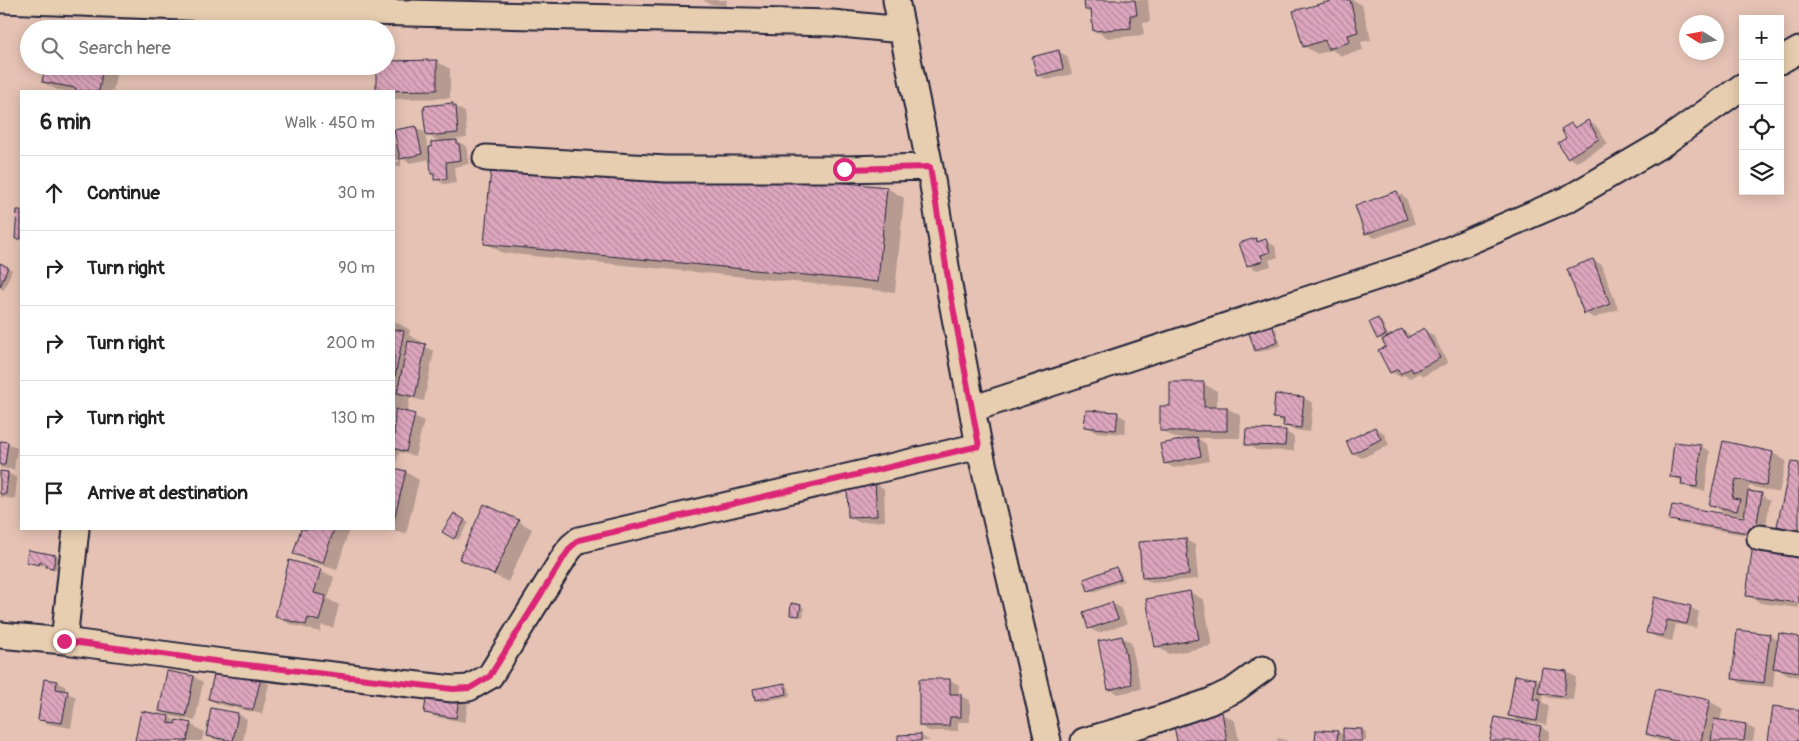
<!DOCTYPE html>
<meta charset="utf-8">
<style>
body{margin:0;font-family:Pangolin,sans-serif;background:#f2f2f2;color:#222}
.controls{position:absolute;right:15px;top:15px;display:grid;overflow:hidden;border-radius:0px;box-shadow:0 2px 12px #0003}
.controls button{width:45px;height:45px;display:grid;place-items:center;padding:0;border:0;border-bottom:1px solid #e0e0e0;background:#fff;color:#222;font:25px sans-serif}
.compass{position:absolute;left:1679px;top:15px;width:45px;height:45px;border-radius:50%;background:#fff;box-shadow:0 2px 12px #0003;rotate:281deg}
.stop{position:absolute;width:15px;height:15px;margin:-11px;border:4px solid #db2777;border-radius:50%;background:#fff}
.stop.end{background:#db2777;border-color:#fff;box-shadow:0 1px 5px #0008}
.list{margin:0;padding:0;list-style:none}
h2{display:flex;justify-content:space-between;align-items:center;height:65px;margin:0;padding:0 20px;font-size:21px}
h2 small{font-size:16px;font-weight:400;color:#767676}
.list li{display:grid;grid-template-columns:32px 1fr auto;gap:15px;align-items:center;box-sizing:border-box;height:75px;padding:0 20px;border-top:1px solid #e0e0e0}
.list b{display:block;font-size:19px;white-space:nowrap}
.list em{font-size:16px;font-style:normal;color:#767676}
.icon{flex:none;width:28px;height:28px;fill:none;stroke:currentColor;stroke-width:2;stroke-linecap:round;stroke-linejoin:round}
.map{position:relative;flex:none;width:1799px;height:741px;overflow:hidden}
.search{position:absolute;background:#fff;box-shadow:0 2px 12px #0003;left:20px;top:20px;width:375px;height:55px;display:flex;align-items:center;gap:12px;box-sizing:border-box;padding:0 18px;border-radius:28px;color:#767676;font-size:19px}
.panel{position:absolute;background:#fff;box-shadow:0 2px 12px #0003;left:20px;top:90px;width:375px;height:440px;border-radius:0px}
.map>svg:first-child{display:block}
</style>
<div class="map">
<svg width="1799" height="741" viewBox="0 0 1799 741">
<defs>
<pattern id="building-back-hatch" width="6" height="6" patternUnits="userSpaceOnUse" patternTransform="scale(1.25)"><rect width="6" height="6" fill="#dda6bd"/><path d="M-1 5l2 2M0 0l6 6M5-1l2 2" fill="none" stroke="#b3879b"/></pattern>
</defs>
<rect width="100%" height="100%" fill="#e5c2b4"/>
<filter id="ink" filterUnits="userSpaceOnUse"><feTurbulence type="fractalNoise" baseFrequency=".02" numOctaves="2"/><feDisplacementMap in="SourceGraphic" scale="10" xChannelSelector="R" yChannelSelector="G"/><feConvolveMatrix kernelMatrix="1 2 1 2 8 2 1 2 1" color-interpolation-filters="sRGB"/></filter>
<g filter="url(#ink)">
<path fill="#0003" d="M703 0H727L726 6 710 4Z
M1085 0H1148L1150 22 1143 23 1144 35 1108 38 1094 30 1093 13 1086 10Z
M1340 0H1353L1362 5 1371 40 1361 42 1363 50 1342 56 1332 50 1317 54 1304 46Z
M1058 51 1067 56 1072 74 1047 80 1038 75Z
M436 61 450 69V98L394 99V91H377L386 66Z
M102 67 116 75 113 91H66L57 90 43 82Z
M452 105 465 112 467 138 453 139 466 146 468 150 469 164 454 167 456 183 444 184 435 179 431 159 410 163 401 158V166H394V162H399V160H394V142L399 145 415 127 424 132 428 148H433L440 142 427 135Z
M1588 121 1597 127 1608 144 1577 162 1568 157V139L1572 124 1578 128Z
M887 188 904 198 895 292 503 253 485 243Z
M1397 192 1406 198 1415 224 1375 238 1366 233Z
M1256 239 1261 242 1266 241 1275 246 1278 257 1269 260 1271 266 1257 270 1248 265Z
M1593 260 1602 265 1618 309 1594 318 1585 313Z
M0 264 12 270 4 290 0 288Z
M1378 320 1382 322 1389 337 1402 330 1412 336 1424 330 1433 335 1448 363 1423 376 1419 373 1410 378 1404 375 1400 377 1391 372 1387 347 1383 340 1378 338Z
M394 321 410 330 409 335 422 342 421 345 434 351 424 401 410 398 407 413 424 421 415 456 399 452 395 470 406 472 419 480 406 534 384 529H394Z
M1272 327 1276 329 1281 345 1260 352 1256 350Z
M1204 384 1217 391V408H1227L1241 416 1240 438H1197L1206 444 1209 461 1174 468 1165 463 1190 438H1175L1161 430 1171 408Z
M1304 398 1313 403 1310 432 1293 430 1284 425V423L1274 417Z
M1117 414 1126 419 1125 434 1095 432 1086 426Z
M1375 428 1384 433 1389 445 1362 458 1353 453Z
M1285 431 1294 437V451L1256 450 1247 444Z
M0 442 8 443 17 448 14 470 0 468Z
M1724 442 1773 453 1786 461 1779 493 1749 486 1748 492 1761 495 1770 500 1764 538 1680 524 1671 519H1745L1746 516 1724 512 1711 504Z
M1675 443 1701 446 1710 451 1705 491 1692 489 1683 484V482L1672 476Z
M0 472 8 473 17 478 15 499 0 497Z
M875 483 884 489 885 521 858 522 849 517Z
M455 514 469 523 458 540 444 531Z
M518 521 532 529 508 582 461 558Z
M302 529H349L337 570 308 561 295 553Z
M1186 540 1195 545 1198 579 1152 583 1143 578 1141 543Z
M1799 551V608L1761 603 1748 596Z
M56 556 60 558 57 570 51 569 47 566V564H44L43 566 27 562Z
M1116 568 1120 571 1124 581 1093 592 1089 590Z
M320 570 334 577 328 599 339 605 333 628 322 625 320 632 290 624 276 617Z
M1190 592 1204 600 1212 646 1169 654 1156 646Z
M1655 599 1690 607 1699 612 1696 628 1676 624 1672 641 1656 637 1648 632Z
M1112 603 1121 608 1127 624 1098 633 1089 628Z
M800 606 804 608 803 617 795 616 791 614Z
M1769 635 1779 641 1799 638V677L1788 675 1775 668 1773 687 1742 684 1733 678Z
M1122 637 1131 642 1141 689 1118 694 1109 689Z
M1543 669 1567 672 1576 677 1573 700 1549 698 1543 695 1542 702 1549 706 1546 725 1528 722V725L1541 727 1550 732 1548 741H1491L1523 723 1510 716 1536 680 1541 683Z
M194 677 203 682 195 721 170 716 161 711Z
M260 679 269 684 262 714 218 704 209 699Z
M45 680 57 682 66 687 65 692 76 697 71 728 48 724 39 719Z
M950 680 959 685 958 695 970 700V722H958V731H929L920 726Z
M785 685 789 687 790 696 761 702 757 699Z
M459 699 468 704 465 722 435 717 426 712Z
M1709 701 1723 709 1720 721 1746 725 1755 730 1753 741H1660L1647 734Z
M238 714 247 719 243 741H219L207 735Z
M1222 714 1235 721 1239 741H1178Z
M169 717 177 722 190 724 204 732 202 741H136Z
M1362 730 1366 732V741H1344V738H1342L1341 741H1317L1338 732 1344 735Z
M921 736 930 741H899Z
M1146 736 1155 741H1121Z
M1278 738 1289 741H1277Z"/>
<path fill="url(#building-back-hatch)" stroke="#22223b" d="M1084 0H1135L1137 15H1130L1131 28 1093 31 1091 10H1085Z
M1335 0H1350L1358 32 1348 35 1350 42 1328 49 1325 40 1303 47 1293 11Z
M1059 50 1063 69 1037 76 1032 57Z
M437 60V90L376 91V66H386V61Z
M45 66H103L99 91H76V88L42 82Z
M453 103V106H456L458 133 426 136 423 109H425L424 106Z
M1588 120 1599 139 1567 158 1558 143 1566 138 1561 129 1571 123 1575 128Z
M416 126 422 154 400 159 394 130Z
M457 140V144H459L461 160 446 162 447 179 434 180V174H431L429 147H431V142Z
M493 148 887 187 878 282 484 244Z
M1397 191 1407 219 1365 234 1355 206Z
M17 210H21V239H15Z
M1256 238 1257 242 1266 239 1270 252 1261 255 1263 261 1247 266 1239 243Z
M1593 259 1610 304 1584 314 1567 269Z
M0 263 8 267 0 287Z
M1378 318 1386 335 1377 339 1369 322Z
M1272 325 1278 342 1255 351 1249 333Z
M1424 328 1440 358 1413 372 1411 368 1400 374 1398 369 1390 373 1378 350 1386 347 1382 340 1402 329 1407 338Z
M394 329 404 331 394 382Z
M408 341 426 344 415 397 397 393Z
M1170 382H1204V407H1227V431H1160V406H1170Z
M1275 394 1304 397 1301 428 1283 426 1284 419 1273 418Z
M395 409 415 414 406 452 394 448Z
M1086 410 1118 412 1116 430 1084 427Z
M1375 427 1381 439 1352 454 1346 441Z
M1246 429 1286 430 1285 446 1245 445Z
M1197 437 1201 456 1164 464 1160 444Z
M0 441 8 442 5 465H0Z
M1723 441 1773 452 1766 486 1736 479 1732 498 1740 499 1737 511 1709 505Z
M1674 442 1701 445 1697 487 1681 485 1682 478 1670 477Z
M1791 462 1799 463V531L1777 526Z
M394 468 406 471 394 520Z
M0 471 8 472 6 494H0Z
M875 482 877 516 848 517 847 483Z
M1748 491 1762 493 1755 534 1669 520 1672 505 1744 517Z
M484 504 519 520 494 575 459 559Z
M454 513 465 520 454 539 442 532Z
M301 529H334L323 563 293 554Z
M1186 538 1189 575 1142 578 1139 542Z
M1753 544 1799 550V603L1746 596Z
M28 550 56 555 53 568 46 567V564L40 562 39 565 26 562Z
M289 560 321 569 314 593 326 596 319 621 308 618 306 625 275 617Z
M1116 567 1121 579 1088 591 1084 579Z
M1190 591 1199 639 1155 647 1146 599Z
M1654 597 1691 606 1687 624 1667 620 1663 636 1646 633Z
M1112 602 1118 619 1088 629 1083 612Z
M791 603 801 605 799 616 790 615Z
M1737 630 1770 634 1764 683 1732 679Z
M1779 633 1799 637V672L1773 668Z
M1122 636 1132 684 1108 690 1098 641Z
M216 667 261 678 253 710 208 699Z
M1542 668 1567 671 1564 696 1538 693Z
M167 671 194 676 186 716 159 711Z
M1515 675 1536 679 1533 699 1540 700 1537 721 1508 716Z
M44 679 57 681 56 689 68 691 62 723 38 720Z
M919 679H950V694H961V717H950L949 726H919Z
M785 683 787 694 755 700 753 689Z
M1656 689 1710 700 1701 741H1676L1646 734Z
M427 693 459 698 456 718 424 713Z
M1773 706 1799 710V741H1768Z
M211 708 238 713 233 741 206 736Z
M141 711 169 716 168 723 175 724 176 720 191 723 187 741H135Z
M1222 712 1227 741H1177L1173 721Z
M1495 717 1541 726 1538 741H1490Z
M1714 719 1746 724 1744 741H1711Z
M1343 728 1362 729V741H1343Z
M1316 730 1338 731 1337 741H1315Z
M921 734V741H898V735Z"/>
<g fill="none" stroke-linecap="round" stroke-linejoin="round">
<defs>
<path id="minor" d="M3 0 234 9 832 23 902 30
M896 0 930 167 950 291 979 446 1048 741
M1780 61 1799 50
M486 158 666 169H844L930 167
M972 409 1416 264 1568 199 1662 144 1743 86
M1760 538 1799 544
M0 635 64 641 222 662 453 689 469 688 490 676 566 554 571 547 579 540 979 446
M64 641 76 529
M1084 741 1150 722 1209 702 1234 690 1263 669"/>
</defs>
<use href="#minor" stroke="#22223b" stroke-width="29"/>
<use href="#minor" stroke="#e8ceb0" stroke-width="25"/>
</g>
</g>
<g fill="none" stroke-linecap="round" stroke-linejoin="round" filter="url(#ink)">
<path stroke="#db2777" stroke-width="6" d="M64 641 222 662 453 689 470 688 490 676 566 554 571 547 579 540 979 446 950 291 930 167 844 169"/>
</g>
</svg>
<div class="controls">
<button>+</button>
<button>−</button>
<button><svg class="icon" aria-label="locate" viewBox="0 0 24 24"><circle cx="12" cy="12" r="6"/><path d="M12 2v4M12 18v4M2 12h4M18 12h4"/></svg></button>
<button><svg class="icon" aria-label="layers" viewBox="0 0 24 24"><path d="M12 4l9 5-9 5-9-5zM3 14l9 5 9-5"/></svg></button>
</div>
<svg class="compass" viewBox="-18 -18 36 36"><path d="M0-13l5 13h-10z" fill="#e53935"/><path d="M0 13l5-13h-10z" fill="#767676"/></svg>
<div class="stop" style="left:844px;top:169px"></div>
<div class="stop end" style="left:64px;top:641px"></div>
<div class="search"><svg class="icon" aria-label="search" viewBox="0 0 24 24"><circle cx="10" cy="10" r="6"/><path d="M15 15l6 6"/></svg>Search here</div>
<section class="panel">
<h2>6 min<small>Walk · 450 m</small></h2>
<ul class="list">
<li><svg class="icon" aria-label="ahead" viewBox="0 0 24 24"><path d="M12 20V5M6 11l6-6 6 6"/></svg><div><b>Continue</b></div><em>30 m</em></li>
<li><svg class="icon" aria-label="right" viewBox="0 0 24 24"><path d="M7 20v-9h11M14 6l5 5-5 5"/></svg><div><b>Turn right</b></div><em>90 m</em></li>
<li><svg class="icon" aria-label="right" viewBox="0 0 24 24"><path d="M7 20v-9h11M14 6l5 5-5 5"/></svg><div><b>Turn right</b></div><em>200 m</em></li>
<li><svg class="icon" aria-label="right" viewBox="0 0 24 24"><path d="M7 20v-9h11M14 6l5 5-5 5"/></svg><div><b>Turn right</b></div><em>130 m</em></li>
<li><svg class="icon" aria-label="arrive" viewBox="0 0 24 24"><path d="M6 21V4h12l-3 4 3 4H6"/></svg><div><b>Arrive at destination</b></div></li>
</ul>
</section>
</div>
